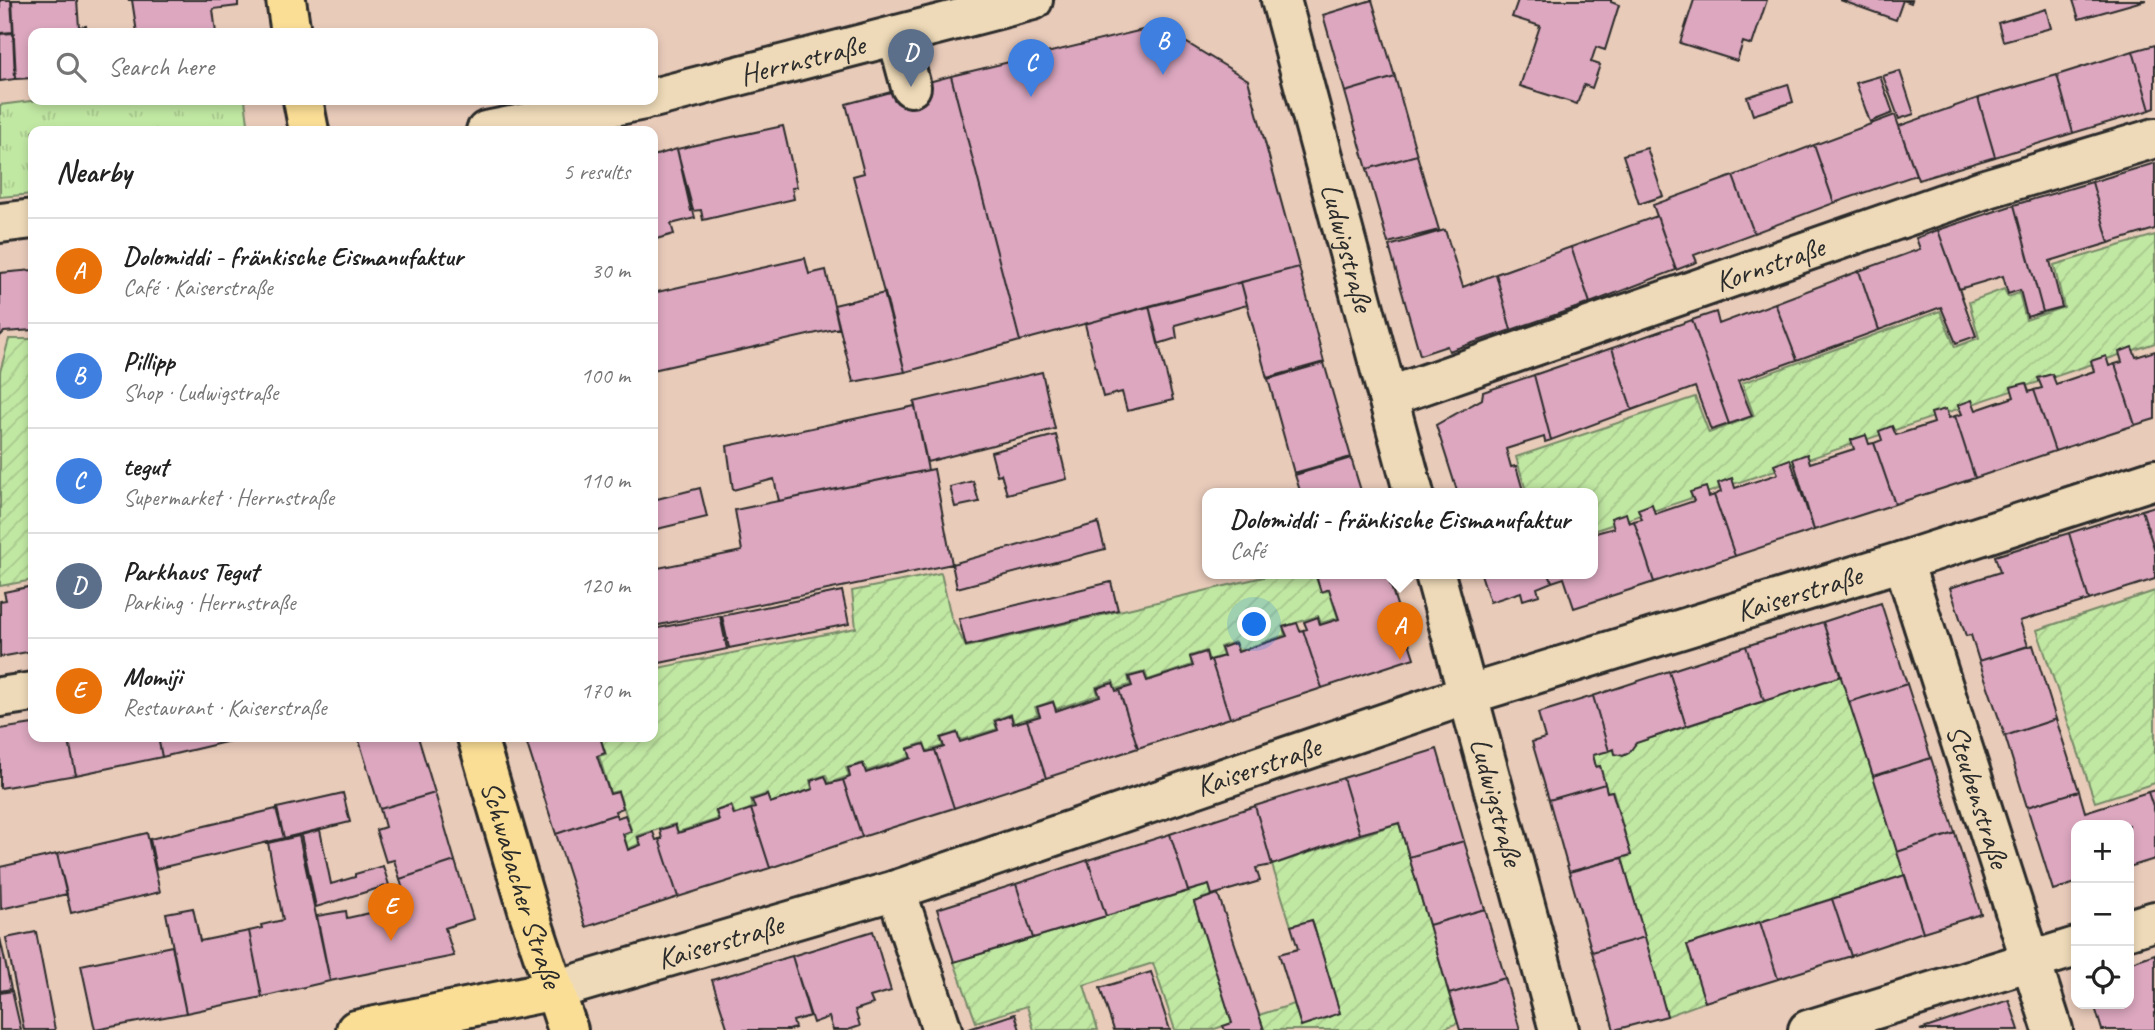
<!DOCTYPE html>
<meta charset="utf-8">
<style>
body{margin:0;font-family:Caveat,sans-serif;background:#f2f2f2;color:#222}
.controls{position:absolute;right:21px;bottom:21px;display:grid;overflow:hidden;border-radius:14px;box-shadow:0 4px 10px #0003}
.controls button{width:63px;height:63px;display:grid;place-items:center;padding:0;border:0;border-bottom:2px solid #e0e0e0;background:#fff;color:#222;font:35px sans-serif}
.you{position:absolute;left:1255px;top:625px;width:24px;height:24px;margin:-18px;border:5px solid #fff;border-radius:50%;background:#1a73e8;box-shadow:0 0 0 10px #1a73e833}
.badge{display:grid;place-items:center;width:46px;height:46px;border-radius:50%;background:#db2777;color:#fff;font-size:23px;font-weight:700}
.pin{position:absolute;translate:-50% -58px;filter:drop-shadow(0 2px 4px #0008)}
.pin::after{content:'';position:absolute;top:37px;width:24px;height:21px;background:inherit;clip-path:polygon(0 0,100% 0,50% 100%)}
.popup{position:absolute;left:1202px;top:488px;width:396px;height:91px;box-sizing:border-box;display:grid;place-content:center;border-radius:14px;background:#fff;filter:drop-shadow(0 2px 5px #0005);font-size:23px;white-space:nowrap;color:#767676}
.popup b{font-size:26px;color:#222}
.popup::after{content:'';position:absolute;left:50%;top:100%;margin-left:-14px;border:14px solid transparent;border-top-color:#fff}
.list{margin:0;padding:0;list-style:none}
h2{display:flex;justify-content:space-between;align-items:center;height:91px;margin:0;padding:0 28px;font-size:30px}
h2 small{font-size:23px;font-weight:400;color:#767676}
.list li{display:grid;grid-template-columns:46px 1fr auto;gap:21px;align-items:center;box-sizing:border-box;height:105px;padding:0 28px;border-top:2px solid #e0e0e0}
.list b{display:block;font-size:26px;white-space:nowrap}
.list p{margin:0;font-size:23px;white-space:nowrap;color:#767676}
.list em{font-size:23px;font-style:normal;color:#767676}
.icon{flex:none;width:38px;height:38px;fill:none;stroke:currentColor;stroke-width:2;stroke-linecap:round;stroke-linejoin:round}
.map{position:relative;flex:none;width:2155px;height:1030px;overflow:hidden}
.search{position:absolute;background:#fff;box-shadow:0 4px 10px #0003;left:28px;top:28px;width:630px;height:77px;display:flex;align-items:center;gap:18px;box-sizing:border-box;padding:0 24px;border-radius:14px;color:#767676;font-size:26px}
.panel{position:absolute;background:#fff;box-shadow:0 4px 10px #0003;left:28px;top:126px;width:630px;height:616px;border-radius:14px}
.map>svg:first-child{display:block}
</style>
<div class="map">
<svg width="2155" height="1030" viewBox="0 0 2155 1030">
<defs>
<pattern id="park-tufts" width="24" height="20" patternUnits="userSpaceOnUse" patternTransform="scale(1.75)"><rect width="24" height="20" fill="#c1e8a3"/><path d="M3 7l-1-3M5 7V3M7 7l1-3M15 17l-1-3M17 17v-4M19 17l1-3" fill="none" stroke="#a6c78c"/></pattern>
<pattern id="garden-furrows" width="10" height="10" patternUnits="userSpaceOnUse" patternTransform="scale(1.75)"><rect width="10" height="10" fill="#c1e8a3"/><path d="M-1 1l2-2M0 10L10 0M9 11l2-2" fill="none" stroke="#a6c78c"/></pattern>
</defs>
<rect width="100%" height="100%" fill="#e9cbba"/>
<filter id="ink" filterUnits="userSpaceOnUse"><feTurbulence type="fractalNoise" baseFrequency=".0143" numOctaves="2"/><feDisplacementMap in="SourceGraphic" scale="14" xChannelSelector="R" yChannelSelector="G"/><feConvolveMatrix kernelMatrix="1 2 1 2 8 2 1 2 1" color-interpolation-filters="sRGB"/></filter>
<g filter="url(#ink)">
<path fill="url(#park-tufts)" stroke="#768a67" stroke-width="2" d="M39 100H245L249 131H33V194L0 197V105Z"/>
<path fill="url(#garden-furrows)" stroke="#768a67" stroke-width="2" d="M2155 235V343L1593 531 1592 494H1527L1516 457 1695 397 1709 433 1754 416 1742 383 1940 311 1955 347 1979 338 1969 302 2004 289 2008 297 2019 293 2026 320 2064 307 2054 265Z
M9 339H33V580L0 586V372Z
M941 573 951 617 966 647 1276 574H1323L1316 578 1321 592 1329 591 1338 618 1321 623 1318 616 1283 627 1285 635 1239 651 1235 642 1220 647 1223 656 1209 660 1206 651 1190 656 1192 665 1148 680 1145 672 1128 676 1130 685 1116 689 1113 681 1096 687 1098 695 1056 709 1053 701 1035 707 1038 715 1014 723 1011 714 994 720 997 729 961 740 957 732 940 738 943 746 927 751 924 743 908 748 910 757 867 771 863 763 846 768 849 776 829 783 826 775 810 780 812 789 770 803 767 794 751 799 753 808 735 814 731 805 715 811 718 819 678 832 675 824 637 836 639 844 628 849 624 835 632 832 618 791 610 793 599 756 606 754 600 737H653V669L856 628 852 591Z
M2155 591V783L2095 802 2037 630Z
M1841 676 1905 875 1688 945 1705 1002 1667 1016 1622 858 1631 855 1613 791 1607 792 1600 766 1596 767 1593 755 1614 749 1615 754C1627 757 1629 752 1636 743Z
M1399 823 1458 1023 1440 1030H1264L1259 1015 1294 1004 1301 1026 1340 1013 1312 920 1291 926 1272 865Z
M1209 885 1212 895 1194 902 1232 1023 1212 1030H1175L1153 963 1084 985 1098 1030H1034L1027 1006 976 1022 954 962Z"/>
<path fill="#dca7bf" stroke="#2b2b2b" stroke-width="2" d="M0 0H11L13 32 0 33Z
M12 0H77L79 27 86 26 87 33H33V78L16 79Z
M127 0H238V6L213 9 216 33H137L132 0Z
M1372 0 1395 77 1345 92 1323 15Z
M1518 0H1611V2L1619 5 1605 50 1596 47 1591 62 1600 65 1592 88 1584 85 1577 104 1520 86 1540 26 1512 17Z
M1694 0H1767L1752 45 1743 42 1737 61 1680 43Z
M1840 0H1912L1911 3 1903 0 1896 20Z
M2073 0H2146L2079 19Z
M2046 9 2051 28 2003 41 1998 23Z
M1159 26 1248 80 1299 267 1020 341 951 76Z
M13 33 15 79 0 81V34Z
M2155 45V108L2150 110 2133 51Z
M2133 51 2150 110 2073 133 2057 75Z
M1900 71 1914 114 1899 119 1883 76Z
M2057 75 2073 133 1995 157 1978 98Z
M951 76 1020 341 905 372 853 176 864 173 846 104Z
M1880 76 1893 113 1870 122 1856 83Z
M1395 77 1417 155 1367 169 1345 92Z
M1788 84 1793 102 1753 115 1747 97Z
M1978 98 1995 157 1918 180 1899 126Z
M1895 115 1916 175 1834 203 1814 145Z
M783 126 797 187 792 188 794 199 703 220 701 210 691 211 677 149Z
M1814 145 1834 203 1754 233 1733 176Z
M1647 148 1663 196 1639 204 1623 155Z
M677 149 695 218 671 224 674 234 653 240V156Z
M1417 155 1439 230 1388 243 1367 169Z
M2155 163V229L2109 243 2092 182Z
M1733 176 1754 233 1694 255 1697 262 1676 270 1653 205Z
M2092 182 2109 243 2050 261 2062 307 2043 312 2014 205Z
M2014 205 2043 312 2027 317 2020 290 2008 294 2003 276 1959 289 1938 230Z
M1657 216 1676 270 1590 303 1571 247Z
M1445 230 1463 287 1496 274 1511 330 1449 351 1447 346 1420 355 1389 246Z
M1938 230 1976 336 1956 343 1941 307 1879 330 1859 271 1920 249 1916 238Z
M1571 247 1590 303 1511 330 1496 274Z
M805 258 809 274 826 270 839 328 653 370V293Z
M1299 267 1324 362 1267 378 1241 282Z
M33 270V330L4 332 0 336V273Z
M1859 271 1879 330 1797 360 1775 303Z
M1241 282 1247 305 1175 325 1177 338 1158 344 1149 306Z
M885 293 905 372 853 382 834 305Z
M1775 303 1797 360 1738 381 1752 416 1729 424 1692 320 1716 312 1719 324Z
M1149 306 1173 400 1127 411 1122 392 1103 397 1085 324Z
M1692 320 1729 424 1711 430 1695 387 1632 410 1612 348Z
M2132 347 2136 357 2155 351V419L2135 425 2115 364 2122 362 2119 352Z
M1612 348 1632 410 1551 440 1534 375Z
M2106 356 2109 366 2115 364 2135 425 2055 451 2034 390 2042 388 2038 378 2052 374 2056 384 2094 371 2091 361Z
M1324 363 1351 457 1294 473 1268 379Z
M1042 372 1055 429 927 462 914 402Z
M1534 375 1551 440 1545 442 1544 437 1506 449 1511 467 1516 466 1524 494H1458L1436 425 1482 399 1483 392Z
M2026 383 2029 392 2034 390 2055 451 1975 478 1955 416 1962 414 1958 405 1972 400 1976 410 2014 397 2011 387Z
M915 406 928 470 779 501 774 479 733 490 727 446Z
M1946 409 1949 418 1955 416 1975 478 1895 504 1874 443 1882 440 1879 431 1892 426 1896 435 1934 423 1931 413Z
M1056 435 1067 479 1007 494 1001 474 997 475 991 452Z
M1866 435 1869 444 1874 443 1895 504 1814 530 1793 459 1807 454 1810 463 1854 449 1851 440Z
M1351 458 1362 494H1301L1295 475Z
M1790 459 1814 530 1735 556 1714 495 1721 492 1718 483 1732 478 1735 488 1778 474 1774 465Z
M934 469 952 564 654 626 653 569 742 551 735 510Z
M973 481 979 502 955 507 950 487Z
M1706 487 1709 497 1714 495 1735 556 1654 582 1634 521 1642 519 1638 509 1652 504 1655 514 1694 501 1690 492Z
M700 488 707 517 653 530V500Z
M2155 506V551L2142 510Z
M2142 510 2155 551V579L2089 600 2069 533Z
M1626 513 1629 523 1634 521 1654 582 1574 608 1564 578 1552 582 1549 574H1592V534L1614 528 1611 518Z
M1098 523 1105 549 957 588 952 564Z
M2069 533 2089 600 2020 621 2028 646 1979 661 1971 635 1966 636 1950 588 2000 572 1995 556Z
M1324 574H1387L1414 658 1322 688 1303 630 1307 629 1304 622 1318 617 1320 625 1339 619 1329 589 1321 592 1317 579Z
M1481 574H1549L1552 582 1537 588 1539 595 1523 600 1521 592 1490 602Z
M1111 582 1118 610 966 646 959 619Z
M33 586V651L0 657V601L6 600 4 592Z
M842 591 849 624 729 648 722 616Z
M1881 603 1907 684 1849 702 1823 622Z
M720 616 727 649 655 664 653 629Z
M1823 622 1841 676 1764 701 1746 646Z
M1297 623 1300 631 1303 630 1322 688 1230 718 1211 660 1224 656 1221 648 1235 643 1238 652 1287 636 1283 627Z
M2033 645 2056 719 2005 736 1979 661Z
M1746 646 1764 701 1686 726 1669 671Z
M1206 652 1208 661 1211 660 1230 718 1138 748 1119 690 1132 686 1129 677 1144 673 1147 681 1193 666 1190 657Z
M1669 671 1686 726 1636 743 1629 753 1623 756 1615 754 1614 749 1609 751 1593 696Z
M1113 683 1116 691 1119 690 1138 748 1046 778 1027 720 1040 716 1037 707 1053 702 1056 711 1100 696 1097 688Z
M1907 684 1931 758 1873 776 1849 702Z
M1593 696 1609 751 1593 755 1596 767 1600 766 1605 784 1549 800 1532 742 1545 738 1538 713Z
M1011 715 1013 724 1027 720 1046 778 954 808 935 750 944 747 941 738 957 733 960 742 998 730 995 721Z
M2056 719 2079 791 2027 807 2005 736Z
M33 724V737H68L76 775 0 788V729Z
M68 737H158L162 757 76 775Z
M158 737H247L162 757Z
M358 737H418L435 793 380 809Z
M550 737H600L605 753 597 756 610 794 618 792 623 808 615 811 616 814 556 834 527 744Z
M924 744 927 752 935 750 954 808 862 837 843 780 850 777 848 768 863 764 866 773 911 758 908 749Z
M1437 749 1464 841 1409 857 1399 823 1360 834 1343 778Z
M1931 758 1955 833 1897 852 1873 776Z
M825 776 828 784 843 780 862 837 770 868 751 809 755 808 752 800 767 795 770 803 813 789 811 781Z
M1343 778 1360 834 1272 865 1255 806Z
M1605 784 1607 792 1612 791 1631 855 1569 872 1549 800Z
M2155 790V813L2148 792Z
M2079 791 2085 812 2148 792 2155 813V859L2129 867V825H2076V883L2053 890 2027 807Z
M343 793 350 822 284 838 277 808Z
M435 793 455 861 400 879 394 860 386 862 376 830 385 827 380 809Z
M731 806 734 815 751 809 770 868 678 897 659 839H662L660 830 675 825 678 833 719 820 716 811Z
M1255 806 1272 865 1256 868 1260 881 1212 895 1209 885 1188 891 1170 834Z
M276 809 284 838 156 869 150 839Z
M616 814 617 818 625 815 631 831 623 834 628 850 641 845 638 837 653 832 656 840 659 839 678 897 586 927 556 834Z
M320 830 331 884 355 877V874L383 866 389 885 316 907 301 835Z
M147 833 160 892 71 913 57 854Z
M1955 833 1981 914 1923 932 1897 852Z
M1170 834 1188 891 1106 916 1088 860Z
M299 836 330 981 262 997 249 931 262 928 261 925 283 920 268 843Z
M1464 841 1485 909 1429 925 1409 857Z
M57 854 67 894 1 909 0 867Z
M1622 858 1645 937 1592 952 1569 872Z
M1088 860 1106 916 1033 938 1016 884Z
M455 861 473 919 445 928 454 956 330 981 317 916 346 911 347 918 407 905 400 879Z
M1905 875 1923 932 1851 956 1832 899Z
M1016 884 1033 938 954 962 937 909Z
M1218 894 1259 1015 1264 1030H1225L1223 1026 1232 1023 1194 902Z
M1832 899 1851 956 1778 979 1760 922Z
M193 908 200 941 249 931 262 997 186 1013 166 913Z
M1485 909 1505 978 1449 994 1429 925Z
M1312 920 1340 1013 1301 1026 1279 954 1298 949 1291 926Z
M1760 922 1778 979 1705 1002 1687 945Z
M873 931 891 991 870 997 873 1004 855 1010 860 1026 848 1030H833L829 1017 813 1023 792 956Z
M36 932 55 1030H24L6 938Z
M1645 937 1667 1016 1614 1030 1592 952Z
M0 938 11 989 0 991Z
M172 946 186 1013 95 1030 81 965Z
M2155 954V1030H2102L2094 1004H2129V963Z
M792 956 810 1016 793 1021 795 1028 789 1030H728L712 980Z
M1151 972 1170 1030H1114L1100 988Z
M1505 978 1520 1030H1460L1449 994Z
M12 991 21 1030H0V993Z
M2009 1000 2019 1030H1920Z
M1015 1014 1020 1030H966Z"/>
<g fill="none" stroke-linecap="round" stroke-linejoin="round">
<defs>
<g id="minor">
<path id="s1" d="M1281 0 1414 494"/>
<path d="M897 35 911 87"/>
<path id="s2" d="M653 98 1033 0"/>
<path d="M486 131 644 100"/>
<path d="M0 223 33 219"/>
<path id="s3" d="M1388 397 1985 189 2155 138"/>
<path id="s4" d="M1903 561 2053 1030"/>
<path id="s5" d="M1435 574 1559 1030"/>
<path d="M0 697 33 692"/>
<path d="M896 890 942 1030"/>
<path d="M2129 929 2155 921"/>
<path id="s6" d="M555 990 896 890 1467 695 1903 561 2155 479"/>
<path d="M1808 1030 2076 947"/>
</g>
<g id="major">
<path d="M286 0 291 33"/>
<path d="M303 100 309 131"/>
<path id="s7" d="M477 737 528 910 568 1030"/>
<path d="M356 1030 555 990"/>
</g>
</defs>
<use href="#minor" stroke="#2b2b2b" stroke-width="44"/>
<use href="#major" stroke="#2b2b2b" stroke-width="44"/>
<use href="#minor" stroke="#eedab8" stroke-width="38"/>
<use href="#major" stroke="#fbde96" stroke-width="38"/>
</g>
</g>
<g text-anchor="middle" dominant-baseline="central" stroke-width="7" stroke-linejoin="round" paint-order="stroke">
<g font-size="30" fill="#2b2b2b" stroke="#eedab8">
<text stroke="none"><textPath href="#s2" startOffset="154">Herrnstraße</textPath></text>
<text stroke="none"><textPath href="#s1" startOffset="256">Ludwigstraße</textPath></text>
<text stroke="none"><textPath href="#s3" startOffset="404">Kornstraße</textPath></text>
<text stroke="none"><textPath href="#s6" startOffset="1306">Kaiserstraße</textPath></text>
<text stroke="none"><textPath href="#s6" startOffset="738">Kaiserstraße</textPath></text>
<text stroke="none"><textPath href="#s4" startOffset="247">Steubenstraße</textPath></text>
<text stroke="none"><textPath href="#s5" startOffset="236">Ludwigstraße</textPath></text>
<text stroke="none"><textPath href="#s7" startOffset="154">Schwabacher Straße</textPath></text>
<text stroke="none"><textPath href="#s6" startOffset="172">Kaiserstraße</textPath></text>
</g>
</g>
</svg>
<div class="controls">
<button>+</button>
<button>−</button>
<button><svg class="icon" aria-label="locate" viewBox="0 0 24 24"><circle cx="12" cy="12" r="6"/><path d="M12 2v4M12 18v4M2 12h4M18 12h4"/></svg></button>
</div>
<div class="you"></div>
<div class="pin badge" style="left:1400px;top:660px;background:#e8710a">A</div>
<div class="popup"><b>Dolomiddi - fränkische Eismanufaktur</b>Café</div>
<div class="pin badge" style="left:1163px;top:75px;background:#3f7fe0">B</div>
<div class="pin badge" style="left:1031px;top:97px;background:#3f7fe0">C</div>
<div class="pin badge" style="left:911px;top:87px;background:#5c6f8a">D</div>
<div class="pin badge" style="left:391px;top:941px;background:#e8710a">E</div>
<div class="search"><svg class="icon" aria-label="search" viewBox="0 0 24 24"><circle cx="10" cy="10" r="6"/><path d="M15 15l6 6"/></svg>Search here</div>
<section class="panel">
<h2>Nearby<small>5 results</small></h2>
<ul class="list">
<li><span class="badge" style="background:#e8710a">A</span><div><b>Dolomiddi - fränkische Eismanufaktur</b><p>Café · Kaiserstraße</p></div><em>30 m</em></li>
<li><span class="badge" style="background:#3f7fe0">B</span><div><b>Pillipp</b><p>Shop · Ludwigstraße</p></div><em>100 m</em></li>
<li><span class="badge" style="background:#3f7fe0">C</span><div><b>tegut</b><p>Supermarket · Herrnstraße</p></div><em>110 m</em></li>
<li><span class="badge" style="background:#5c6f8a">D</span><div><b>Parkhaus Tegut</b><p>Parking · Herrnstraße</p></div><em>120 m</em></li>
<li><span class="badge" style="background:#e8710a">E</span><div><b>Momiji</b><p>Restaurant · Kaiserstraße</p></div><em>170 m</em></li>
</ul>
</section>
</div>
